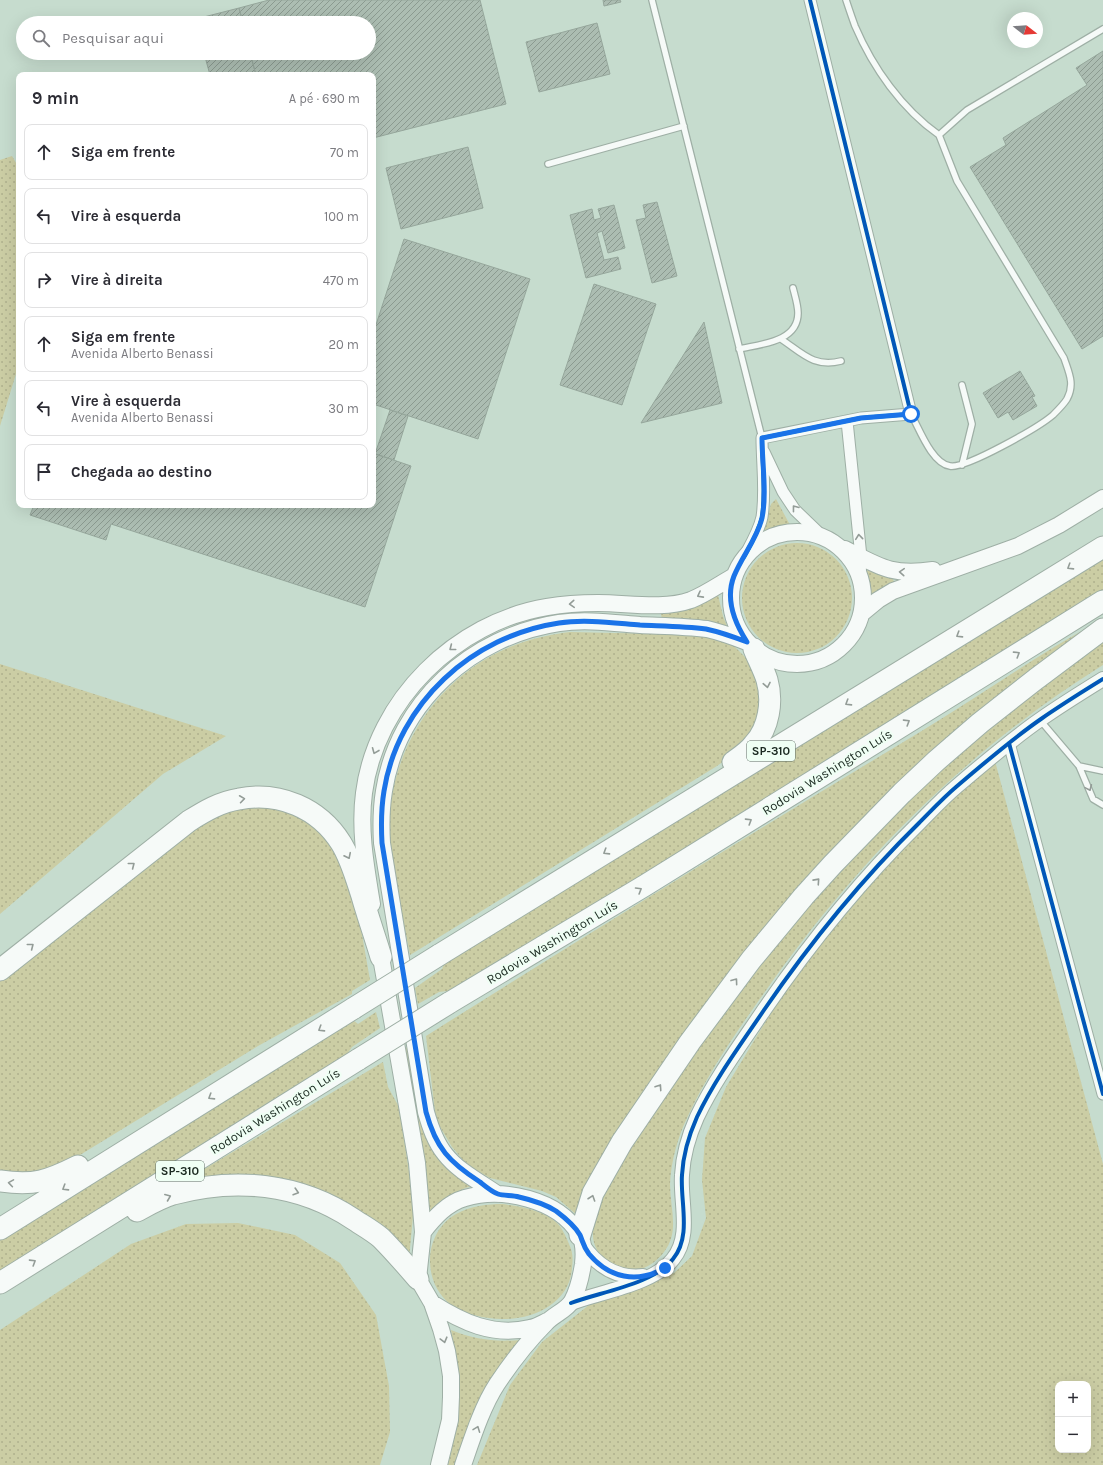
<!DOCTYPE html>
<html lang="pt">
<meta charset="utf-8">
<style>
body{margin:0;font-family:Karla,sans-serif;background:#f2f2f3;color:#2b2b33}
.controls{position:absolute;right:12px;bottom:12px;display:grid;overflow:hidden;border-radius:8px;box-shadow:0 4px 16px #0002}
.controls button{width:36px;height:36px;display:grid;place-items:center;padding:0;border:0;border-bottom:1px solid #e1e1e2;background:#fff;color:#2b2b33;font:20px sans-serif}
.compass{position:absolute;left:1007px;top:12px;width:36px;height:36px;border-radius:50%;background:#fff;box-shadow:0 4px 16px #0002;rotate:107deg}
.stop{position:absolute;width:12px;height:12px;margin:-9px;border:3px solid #1a73e8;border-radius:50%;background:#fff}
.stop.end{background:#1a73e8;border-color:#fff;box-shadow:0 1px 4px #0008}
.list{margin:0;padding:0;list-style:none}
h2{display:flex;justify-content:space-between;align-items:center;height:52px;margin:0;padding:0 16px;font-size:17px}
h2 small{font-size:13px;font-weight:400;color:#7c7c81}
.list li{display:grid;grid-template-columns:26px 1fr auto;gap:12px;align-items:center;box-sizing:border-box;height:56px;margin:0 8px 8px;padding:0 8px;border:1px solid #e1e1e2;border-radius:8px}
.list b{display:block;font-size:15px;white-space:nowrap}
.list p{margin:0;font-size:13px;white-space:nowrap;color:#7c7c81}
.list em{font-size:13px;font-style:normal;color:#7c7c81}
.icon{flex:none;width:22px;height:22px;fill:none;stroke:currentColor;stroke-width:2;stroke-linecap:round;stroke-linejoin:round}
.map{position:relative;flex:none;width:1103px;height:1465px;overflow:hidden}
.search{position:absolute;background:#fff;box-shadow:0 4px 16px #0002;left:16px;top:16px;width:360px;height:44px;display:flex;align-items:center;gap:10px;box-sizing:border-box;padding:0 14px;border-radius:22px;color:#7c7c81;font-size:15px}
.panel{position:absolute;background:#fff;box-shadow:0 4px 16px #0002;left:16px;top:72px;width:360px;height:436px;border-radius:8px}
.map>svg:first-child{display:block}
</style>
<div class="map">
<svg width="1103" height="1465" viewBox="0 0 1103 1465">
<defs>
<pattern id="grass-dots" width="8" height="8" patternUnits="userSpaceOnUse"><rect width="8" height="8" fill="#cbcda4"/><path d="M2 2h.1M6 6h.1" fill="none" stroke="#aeb08d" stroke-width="1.8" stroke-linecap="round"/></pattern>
<pattern id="building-hatch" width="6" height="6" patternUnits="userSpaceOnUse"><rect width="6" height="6" fill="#acbdb2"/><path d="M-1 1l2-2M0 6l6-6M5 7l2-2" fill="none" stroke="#8b9a90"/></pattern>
</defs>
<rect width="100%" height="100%" fill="#c6dcce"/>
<path fill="url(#grass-dots)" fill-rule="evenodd" d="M12 156 19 168 18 200 19 205V364L0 426V160Z
M776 499 790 525 764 531 771 504Z
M742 598a55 55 0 1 1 110 0a55 55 0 1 1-110 0Z
M1103 556V592L456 990 439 992 418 1004 415 988 442 969 445 962Z
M866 570 891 577 896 584 871 596 870 582Z
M718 595 723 616 728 629 662 619 661 614C682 612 700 606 718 595Z
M1094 624 803 887 578 1216 556 1197 542 1191 490 1178 476 1170 463 1160 452 1147 436 1120 426 1036C589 933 754 832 920 732 978 697 1034 657 1094 624Z
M570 632 707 635 731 643 748 660 761 686 759 729 731 756 717 766 410 955C405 931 401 907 396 883 393 866 388 847 389 829 390 736 453 655 546 636 554 634 562 633 570 632Z
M1103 633V665C965 751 855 863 762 996 735 1034 708 1073 688 1116 678 1136 671 1161 670 1184 670 1208 680 1232 664 1252 658 1260 650 1266 641 1269 627 1273 619 1268 608 1261 598 1255 592 1244 593 1232 598 1194 622 1162 642 1132 678 1075 717 1021 759 968L757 964 901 802Z
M0 664 226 736 163 774 0 914Z
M995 761 1103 1164V1465H477L510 1385 542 1342 589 1305 674 1273 692 1256 706 1218 702 1180 705 1138 726 1087 783 993 879 868 946 801ZM1058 1384H1088V1450H1058Z
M235 805 284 807 323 831 353 883 370 980 352 991V994L258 1046 62 1166 46 1173H0V978L187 831Z
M376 1012 380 1028 352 1047 343 1060 0 1273V1238L353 1020 358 1024Z
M411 1045 421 1118 472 1186C454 1191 441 1201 428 1212L405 1049Z
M383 1062 388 1087 399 1107 413 1197V1216L409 1259 359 1215 187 1181 191 1177Z
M503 1204C521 1207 543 1210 557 1223 563 1229 566 1237 569 1244 573 1252 573 1259 572 1268 570 1303 533 1320 502 1319 486 1319 463 1314 450 1304 421 1281 424 1232 456 1214 471 1206 487 1204 503 1204Z
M238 1223 295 1235 340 1263 376 1315 389 1386 390 1432 380 1465H0V1330L131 1244 186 1224Z
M451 1330C476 1340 495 1342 521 1340L465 1439 455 1465H448L457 1426 456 1358Z"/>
<path fill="url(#building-hatch)" stroke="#96a79c" d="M269 0H480L506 104 373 138V75H256L250 53H369V23H243L239 8Z
M603 0H620L621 2 604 6Z
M239 8 243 23H197L196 19Z
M597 23 610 74 539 92 526 42Z
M1103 51V336L1082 349 970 167 1006 145 1003 138 1087 85 1076 68Z
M204 53H250L256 75H210Z
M468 147 483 208 401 229 386 168Z
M657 202 677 276 652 283 636 220 646 218 643 205Z
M614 205 625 248 608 253 602 231 597 233 604 260 618 257 621 269 586 278 570 215 592 209 594 220 601 218 598 209Z
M404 239 530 279 478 439 373 404V334Z
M594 284 656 304 622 405 560 385Z
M704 322 722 403 641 423Z
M1020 371 1035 396 1032 397 1037 406 1013 420 1008 412 998 418 983 393Z
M390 410 408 416 394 460 375 454Z
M373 453 411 466 365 607 111 524 106 540 30 515 34 505H373Z"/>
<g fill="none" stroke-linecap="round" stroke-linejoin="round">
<defs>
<path id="service" d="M652 0 762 438
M846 0C849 9 852 18 855 26 873 68 902 109 939 135
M548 164 684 126
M781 339C802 353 814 368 841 361
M739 349C761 344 798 342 798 313 798 305 795 296 793 288
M911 414C919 428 932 464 950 466 966 469 1039 427 1053 415 1057 411 1064 404 1067 399 1075 384 1069 373 1064 358L957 181 939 135 967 110 1103 29
M962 465 972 424 962 385
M1040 720 1079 766 1093 799 1103 805
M1079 766 1103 771"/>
<path id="minor" d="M847 421 861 557 860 576
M764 452 783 492 795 510 822 536
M744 557C751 544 759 531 762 517 766 491 762 464 762 438L861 418 911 414 810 0
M1009 743 1103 1094"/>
<path id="tertiary" d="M582 1244C597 1266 616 1279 643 1276
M571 1303C600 1292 654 1284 673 1259 692 1236 680 1202 682 1175 683 1155 689 1135 697 1117 715 1079 741 1044 764 1010 810 943 861 880 919 823 931 811 943 798 956 787 984 763 1012 739 1041 719 1061 705 1082 692 1103 679"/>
<path id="secondary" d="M731 598a66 66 0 1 1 132 0a66 66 0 1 1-132 0Z
M845 549C880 567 892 576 933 570
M861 614 878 600 893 591 1018 546 1059 525 1103 498
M372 904C366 867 359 830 364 793 376 700 456 622 547 607 564 604 581 603 598 603 629 603 662 610 691 600 706 594 720 584 734 576
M379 946 417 1163 423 1232 418 1279 432 1303 441 1329 447 1351 451 1376V1397L450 1420 439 1465
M497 1194C480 1182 458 1171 445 1154 435 1142 430 1126 426 1112L382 843C381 825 381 809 384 791 398 702 472 636 559 623 586 619 614 623 640 625 662 626 685 626 707 629 720 632 734 637 747 642
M423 1232C434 1218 447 1203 465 1198 502 1187 558 1199 579 1234 584 1242 584 1255 583 1264 581 1277 578 1290 572 1301 567 1310 553 1315 546 1323 528 1341 511 1363 497 1384 482 1407 472 1439 463 1465
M432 1303C462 1322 493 1337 530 1328 536 1327 541 1324 547 1321"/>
<path id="motorway" d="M733 762C740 757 749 751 754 744 769 728 773 701 767 680 764 670 758 659 754 649
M439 955 1103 547
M0 970 189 821C205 811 220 802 239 799 279 791 319 808 341 843 351 859 356 878 362 896 368 917 375 937 381 957
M449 1003 644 886 1103 601
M0 1181C34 1186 48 1181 78 1166
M137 1211C148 1205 160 1198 173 1194 235 1177 299 1183 353 1219 362 1225 373 1231 381 1238 394 1251 406 1265 418 1279
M0 1229 354 1008
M580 1235 593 1193 622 1142 690 1042 751 960 804 896 833 864 902 793 936 761 980 723 1036 679 1103 629
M0 1283 359 1059"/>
</defs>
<use href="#service" stroke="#9eafa5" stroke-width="8"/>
<use href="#minor" stroke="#9eafa5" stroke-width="13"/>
<use href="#tertiary" stroke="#9eafa5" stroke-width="16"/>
<use href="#secondary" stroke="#9eafa5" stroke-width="18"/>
<use href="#motorway" stroke="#9eafa5" stroke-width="23"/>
<use href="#service" stroke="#f6faf8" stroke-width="5.5"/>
<use href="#minor" stroke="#f6faf8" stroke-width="11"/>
<use href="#tertiary" stroke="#f6faf8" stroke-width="14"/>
<use href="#secondary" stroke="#f6faf8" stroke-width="16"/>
<use href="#motorway" stroke="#f6faf8" stroke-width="21"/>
<defs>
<path id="motorway-bridge" d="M354 1008 439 955
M359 1059 449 1003"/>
</defs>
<use href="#motorway-bridge" stroke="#9eafa5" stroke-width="23" stroke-linecap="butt"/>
<use href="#motorway-bridge" stroke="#f6faf8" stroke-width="21"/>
<defs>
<path id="cycleway" d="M744 557C751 544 759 531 762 517 766 491 762 464 762 438L861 418 911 414 810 0
M1009 743 1103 1094
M571 1303C600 1292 654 1284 673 1259 692 1236 680 1202 682 1175 683 1155 689 1135 697 1117 715 1079 741 1044 764 1010 810 943 861 880 919 823 931 811 943 798 956 787 984 763 1012 739 1041 719 1061 705 1082 692 1103 679"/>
</defs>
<use href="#cycleway" stroke="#effff4" stroke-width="6"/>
<use href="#cycleway" stroke="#0057b8" stroke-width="4"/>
</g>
<defs><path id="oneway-chevron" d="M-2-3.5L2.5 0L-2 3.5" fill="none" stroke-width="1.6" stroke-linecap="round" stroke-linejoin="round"/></defs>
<g stroke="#939c97">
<use href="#oneway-chevron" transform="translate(795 508) rotate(-128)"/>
<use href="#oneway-chevron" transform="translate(859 537) rotate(-96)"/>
<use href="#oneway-chevron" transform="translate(1070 567) rotate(148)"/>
<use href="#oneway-chevron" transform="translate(902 572) rotate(-176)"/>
<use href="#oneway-chevron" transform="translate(700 595) rotate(152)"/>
<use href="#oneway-chevron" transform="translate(572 604) rotate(176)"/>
<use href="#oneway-chevron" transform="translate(959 635) rotate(148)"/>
<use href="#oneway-chevron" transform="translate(452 648) rotate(142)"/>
<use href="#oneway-chevron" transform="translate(1017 654) rotate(-32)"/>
<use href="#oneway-chevron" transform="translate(767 685) rotate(79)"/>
<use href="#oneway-chevron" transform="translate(848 703) rotate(148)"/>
<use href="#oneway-chevron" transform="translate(907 722) rotate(-32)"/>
<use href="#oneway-chevron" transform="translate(375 751) rotate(112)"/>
<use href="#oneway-chevron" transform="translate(1089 788) rotate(66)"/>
<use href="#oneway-chevron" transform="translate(242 799) rotate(-8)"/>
<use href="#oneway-chevron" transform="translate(749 821) rotate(-32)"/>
<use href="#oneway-chevron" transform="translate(606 852) rotate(148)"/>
<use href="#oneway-chevron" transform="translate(348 856) rotate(64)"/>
<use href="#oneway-chevron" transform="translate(132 865) rotate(-38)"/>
<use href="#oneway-chevron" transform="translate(817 881) rotate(-48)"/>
<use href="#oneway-chevron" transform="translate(639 890) rotate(-31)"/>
<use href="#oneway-chevron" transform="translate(31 946) rotate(-38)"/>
<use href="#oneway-chevron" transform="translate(735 981) rotate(-54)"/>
<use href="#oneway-chevron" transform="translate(321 1029) rotate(148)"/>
<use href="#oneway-chevron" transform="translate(659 1087) rotate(-56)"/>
<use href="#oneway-chevron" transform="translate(211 1097) rotate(148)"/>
<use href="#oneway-chevron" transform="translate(11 1183) rotate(-171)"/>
<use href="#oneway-chevron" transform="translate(65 1188) rotate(148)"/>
<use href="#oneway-chevron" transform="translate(296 1192) rotate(17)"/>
<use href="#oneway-chevron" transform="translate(168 1197) rotate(-22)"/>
<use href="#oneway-chevron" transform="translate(592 1198) rotate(-71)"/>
<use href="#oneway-chevron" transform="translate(33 1262) rotate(-32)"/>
<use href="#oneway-chevron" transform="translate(444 1340) rotate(75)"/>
<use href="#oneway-chevron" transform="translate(477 1429) rotate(-69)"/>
</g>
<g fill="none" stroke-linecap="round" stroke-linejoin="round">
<path stroke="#1a73e8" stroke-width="5" d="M665 1268C637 1284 609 1278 589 1254 583 1246 583 1242 580 1235 575 1226 564 1217 556 1211 545 1204 532 1200 519 1197 512 1195 504 1196 498 1194 492 1192 485 1186 480 1182 449 1162 436 1148 426 1112L382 843C381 825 381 809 384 791 398 703 472 636 559 623 585 619 614 623 640 625 662 626 685 626 706 629 720 632 734 637 747 642 734 622 725 599 734 576 742 556 757 539 762 518 767 494 762 462 762 438L861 418 911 414"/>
</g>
<g text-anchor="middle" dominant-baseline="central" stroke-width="4" stroke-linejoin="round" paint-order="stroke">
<g fill="#effff4" stroke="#5b6a60" stroke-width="1">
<rect x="747" y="741" width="48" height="20" rx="3"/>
<rect x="156" y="1161" width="48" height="20" rx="3"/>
</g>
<g font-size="12" font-weight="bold" fill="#1b2a21">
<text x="771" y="751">SP-310</text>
<text x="180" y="1171">SP-310</text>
</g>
<g font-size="13" fill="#1b2a21" stroke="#effff4">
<text transform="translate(827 772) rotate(-32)">Rodovia Washington Luís</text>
<text transform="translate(552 942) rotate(-31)">Rodovia Washington Luís</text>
<text transform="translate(275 1111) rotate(-32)">Rodovia Washington Luís</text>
</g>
</g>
</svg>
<div class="controls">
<button>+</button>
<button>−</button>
</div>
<svg class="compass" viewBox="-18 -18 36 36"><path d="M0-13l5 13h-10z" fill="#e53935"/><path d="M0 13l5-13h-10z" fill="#7c7c81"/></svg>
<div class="stop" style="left:911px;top:414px"></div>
<div class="stop end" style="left:665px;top:1268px"></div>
<div class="search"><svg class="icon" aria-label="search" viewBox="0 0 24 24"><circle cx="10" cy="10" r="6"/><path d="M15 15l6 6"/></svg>Pesquisar aqui</div>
<section class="panel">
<h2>9 min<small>A pé · 690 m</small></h2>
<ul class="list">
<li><svg class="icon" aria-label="ahead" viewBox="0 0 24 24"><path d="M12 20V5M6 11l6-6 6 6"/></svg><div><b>Siga em frente</b></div><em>70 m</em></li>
<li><svg class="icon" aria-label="left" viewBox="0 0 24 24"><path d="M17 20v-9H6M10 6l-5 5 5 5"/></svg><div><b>Vire à esquerda</b></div><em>100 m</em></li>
<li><svg class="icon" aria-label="right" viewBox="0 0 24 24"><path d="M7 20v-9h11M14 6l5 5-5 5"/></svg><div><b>Vire à direita</b></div><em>470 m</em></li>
<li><svg class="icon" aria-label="ahead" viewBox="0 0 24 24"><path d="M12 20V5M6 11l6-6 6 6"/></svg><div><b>Siga em frente</b><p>Avenida Alberto Benassi</p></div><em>20 m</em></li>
<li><svg class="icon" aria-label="left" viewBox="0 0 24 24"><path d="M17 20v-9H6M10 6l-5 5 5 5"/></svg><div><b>Vire à esquerda</b><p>Avenida Alberto Benassi</p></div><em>30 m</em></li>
<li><svg class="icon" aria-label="arrive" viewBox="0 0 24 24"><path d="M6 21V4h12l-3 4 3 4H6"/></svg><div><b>Chegada ao destino</b></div></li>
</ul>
</section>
</div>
